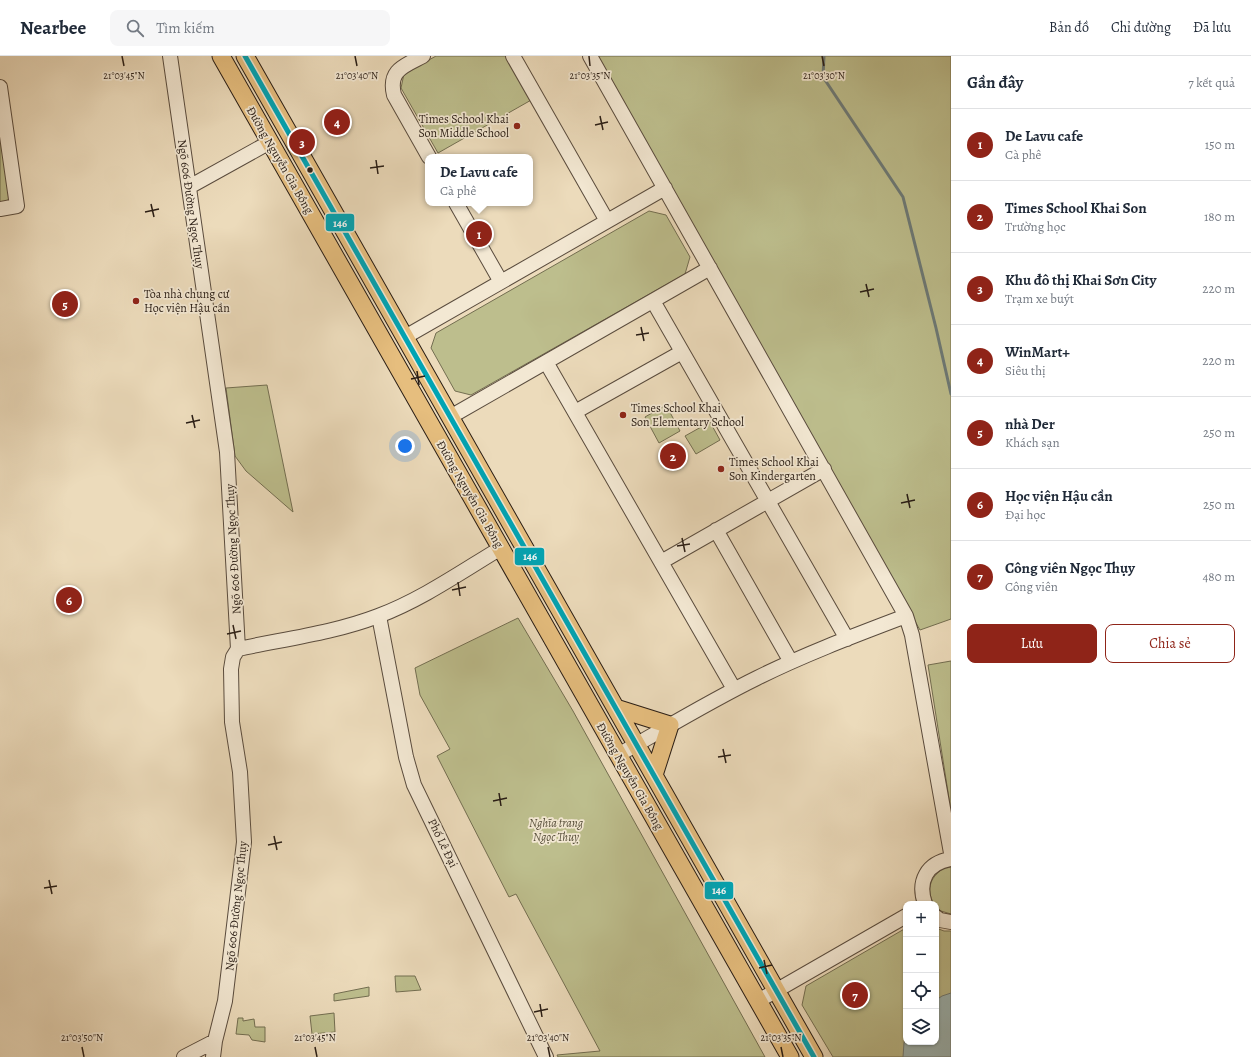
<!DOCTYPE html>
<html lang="vi">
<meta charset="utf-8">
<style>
body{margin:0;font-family:Alegreya,serif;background:#f6f6f7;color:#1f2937}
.controls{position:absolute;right:12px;bottom:12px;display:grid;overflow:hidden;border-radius:8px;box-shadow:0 1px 3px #0004}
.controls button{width:36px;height:36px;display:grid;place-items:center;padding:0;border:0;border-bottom:1px solid #e0e1e3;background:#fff;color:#1f2937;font:20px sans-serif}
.you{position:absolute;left:405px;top:390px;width:14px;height:14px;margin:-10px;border:3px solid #fff;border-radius:50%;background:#1a73e8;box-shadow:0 0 0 6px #1a73e833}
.badge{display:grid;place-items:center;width:26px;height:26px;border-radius:50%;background:#8f2418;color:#fff;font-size:13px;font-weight:700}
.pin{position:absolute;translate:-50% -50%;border:2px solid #fff;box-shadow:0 1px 4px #0006}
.popup{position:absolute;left:425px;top:98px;width:108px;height:52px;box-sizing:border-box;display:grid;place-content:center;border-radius:8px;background:#fff;filter:drop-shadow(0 1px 3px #0005);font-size:13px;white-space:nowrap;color:#747a83}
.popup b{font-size:15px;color:#1f2937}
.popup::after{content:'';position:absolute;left:50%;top:100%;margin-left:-8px;border:8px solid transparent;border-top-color:#fff}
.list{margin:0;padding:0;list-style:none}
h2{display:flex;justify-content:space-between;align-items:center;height:52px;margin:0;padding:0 16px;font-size:17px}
h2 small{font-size:13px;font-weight:400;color:#747a83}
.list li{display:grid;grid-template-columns:26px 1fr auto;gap:12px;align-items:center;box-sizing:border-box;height:72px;padding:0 16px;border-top:1px solid #e0e1e3}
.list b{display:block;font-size:15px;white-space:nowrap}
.list p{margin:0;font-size:13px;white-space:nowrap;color:#747a83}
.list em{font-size:13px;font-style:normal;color:#747a83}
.actions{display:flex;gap:8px;padding:12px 16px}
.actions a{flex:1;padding:9px 0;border:1px solid #8f2418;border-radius:8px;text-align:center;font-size:14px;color:#8f2418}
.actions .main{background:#8f2418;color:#fff}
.icon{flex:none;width:22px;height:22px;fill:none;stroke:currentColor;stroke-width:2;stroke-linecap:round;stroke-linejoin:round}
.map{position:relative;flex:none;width:951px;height:1001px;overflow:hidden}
header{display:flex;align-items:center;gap:24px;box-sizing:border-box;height:56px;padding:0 20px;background:#fff;border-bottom:1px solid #e0e1e3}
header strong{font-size:19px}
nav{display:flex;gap:22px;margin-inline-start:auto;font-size:14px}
.search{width:280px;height:36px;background:#f6f6f7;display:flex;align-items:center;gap:10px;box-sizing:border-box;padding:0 14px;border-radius:8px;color:#747a83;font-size:15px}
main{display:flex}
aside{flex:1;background:#fff}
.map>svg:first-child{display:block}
</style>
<header>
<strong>Nearbee</strong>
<div class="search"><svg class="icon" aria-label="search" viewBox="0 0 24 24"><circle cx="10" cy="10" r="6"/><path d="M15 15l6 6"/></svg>Tìm kiếm</div>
<nav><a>Bản đồ</a><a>Chỉ đường</a><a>Đã lưu</a></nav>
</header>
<main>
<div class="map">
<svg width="951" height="1001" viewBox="0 0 951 1001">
<rect width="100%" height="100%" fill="#ecdbbb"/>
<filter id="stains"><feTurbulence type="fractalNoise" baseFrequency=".005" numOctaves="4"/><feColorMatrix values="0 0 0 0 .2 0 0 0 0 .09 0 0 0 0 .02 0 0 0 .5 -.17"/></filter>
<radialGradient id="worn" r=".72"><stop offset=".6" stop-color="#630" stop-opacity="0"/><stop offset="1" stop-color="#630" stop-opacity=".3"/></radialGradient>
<path fill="#bdbe8d" stroke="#736e51" d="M436 0H508L533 43 438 97 401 32 404 18Z
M592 0H951V563L920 574Z
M0 50 14 137 5 147 0 148Z
M649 155 666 159 690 201 685 218 471 339 455 335 431 292 436 277Z
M267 329 293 456 246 415 235 400 226 332Z
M666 349 680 375 659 387 645 361Z
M710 366 720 384 696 398 685 380Z
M518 562 573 655 765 1001H558L557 999 600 995 516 838 509 841 437 700 450 693 420 639 415 612Z
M951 605V755L928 609Z
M946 811H951V858L941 855 936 850V848H934C925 833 931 819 946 811Z
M906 872V986H936V872L944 875H951V1001H833L802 949 806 930Z
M395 920H415L421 934 396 936Z
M369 931V940L334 945V938Z
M334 957 335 976 312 978 310 960Z
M238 962H243V965L254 963 255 971H265V986L252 984 249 979 236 978Z"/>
<path fill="#9cb9ba" stroke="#6e7b78" d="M951 937V1001H903L904 987 906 979V986H936V944L942 940Z"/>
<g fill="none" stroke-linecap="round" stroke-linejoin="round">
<path stroke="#6e7b78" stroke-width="3" d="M824 0 823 21 903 141 936 272 951 338"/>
<defs>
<path id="minor" d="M170 0 227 396 238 593 233 601 231 613 232 666 240 716 244 786 225 945 215 985
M423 0C404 10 388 14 394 39L429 101
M513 0 607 165
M590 0 906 560 912 579 951 797
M0 31 17 150 0 153
M189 131 270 86
M456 147 501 226
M653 245 847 583
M405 281 665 132
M546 306 734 633
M575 356 682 296
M450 361 710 212
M716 474 791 606
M661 506 824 413
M379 560 406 701 414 729 546 1001
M238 593C284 583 334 577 378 560 421 544 461 516 501 492
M618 699C664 673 710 645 757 622 805 598 856 579 906 560
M925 848C917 825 927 807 951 803
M936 861 940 864 951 866
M758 945 906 860
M184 1001 215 985 213 1001"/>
<path id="major" d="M221 0 790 1001
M245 0 814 1001
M616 652 670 669 654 719"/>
</defs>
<use href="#minor" stroke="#5a4c3e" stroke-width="16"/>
<use href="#major" stroke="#291d15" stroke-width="19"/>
<use href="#minor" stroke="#f3e8d3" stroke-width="14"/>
<use href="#major" stroke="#e6be7e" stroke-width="17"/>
<defs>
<path id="bus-1" d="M245 0 814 1001"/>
</defs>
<use href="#bus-1" stroke="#f3e8d3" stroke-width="8"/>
<use href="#bus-1" stroke="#00a4b4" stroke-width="5"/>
</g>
<path fill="none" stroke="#291d15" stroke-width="1.5" d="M122 0 124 10M355 0 357 10M589 0 590 10M822 0 824 10M600 60 603 74M595 69 608 66M376 104 378 118M370 112 384 110M151 148 154 161M145 156 159 153M866 228 869 241M860 236 874 233M641 271 644 285M636 279 649 277M417 315 419 329M411 323 425 320M192 359 195 372M186 367 200 364M907 438 910 452M901 447 915 444M682 482 685 496M677 490 690 488M458 526 460 540M452 534 466 531M233 569 236 583M227 578 241 575M723 693 726 707M718 701 731 699M499 737 501 750M493 745 507 742M274 780 277 794M268 789 282 786M49 824 52 838M44 832 57 830M764 904 767 918M759 912 772 909M540 948 542 961M534 956 548 953M82 991 84 1001M315 991 317 1001M548 991 550 1001M781 991 783 1001"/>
<g fill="#8f2418" stroke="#f3e8d3" stroke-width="1.5">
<circle cx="517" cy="70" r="4"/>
<circle cx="136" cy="245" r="4"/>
<circle cx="623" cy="359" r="4"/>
<circle cx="721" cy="413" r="4"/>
</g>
<circle fill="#291d15" stroke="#f3e8d3" stroke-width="1.5" cx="310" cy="114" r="3.5"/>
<g text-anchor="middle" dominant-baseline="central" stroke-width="3.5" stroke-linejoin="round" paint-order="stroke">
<g font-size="12" fill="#291d15" stroke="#f3e8d3" text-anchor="start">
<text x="509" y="63" text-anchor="end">Times School Khai<tspan x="509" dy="14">Son Middle School</tspan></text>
<text x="144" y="238">Tòa nhà chung cư<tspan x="144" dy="14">Học viện Hậu cần</tspan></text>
<text x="631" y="352">Times School Khai<tspan x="631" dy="14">Son Elementary School</tspan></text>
<text x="729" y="406">Times School Khai<tspan x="729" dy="14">Son Kindergarten</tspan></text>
</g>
<g font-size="12" fill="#291d15" stroke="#f3e8d3">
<text transform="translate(280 104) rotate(60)">Đường Nguyễn Gia Bồng</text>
<text transform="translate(191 148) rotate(82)">Ngõ 606 Đường Ngọc Thụy</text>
<text transform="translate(470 438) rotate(60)">Đường Nguyễn Gia Bồng</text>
<text transform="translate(233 493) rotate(-93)">Ngõ 606 Đường Ngọc Thụy</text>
<text transform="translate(630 720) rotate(60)">Đường Nguyễn Gia Bồng</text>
<text transform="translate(443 787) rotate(64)">Phố Lê Đại</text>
<text transform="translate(236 850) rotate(-84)">Ngõ 606 Đường Ngọc Thụy</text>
</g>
<g font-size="12" font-style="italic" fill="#554d39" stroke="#f3e8d3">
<text x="556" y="767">Nghĩa trang<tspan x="556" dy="14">Ngọc Thuỵ</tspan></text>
</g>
</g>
<g font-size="10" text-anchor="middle" fill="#291d15" stroke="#f3e8d3" stroke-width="3.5" stroke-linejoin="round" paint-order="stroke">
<text x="124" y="23">21°03'45"N</text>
<text x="357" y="23">21°03'40"N</text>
<text x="590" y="23">21°03'35"N</text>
<text x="824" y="23">21°03'30"N</text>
<text x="82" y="985">21°03'50"N</text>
<text x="315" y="985">21°03'45"N</text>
<text x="548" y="985">21°03'40"N</text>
<text x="781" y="985">21°03'35"N</text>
</g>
<g stroke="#f3e8d3" stroke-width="1.5">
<rect x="325" y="157" width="30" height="19" rx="4" fill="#00a4b4"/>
<rect x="514" y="491" width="31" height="19" rx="4" fill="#00a4b4"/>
<rect x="704" y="825" width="30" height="19" rx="4" fill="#00a4b4"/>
</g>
<g font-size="11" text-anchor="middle" font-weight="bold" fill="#fff">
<text x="340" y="171">146</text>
<text x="530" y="504">146</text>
<text x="719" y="838">146</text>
</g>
<rect width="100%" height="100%" filter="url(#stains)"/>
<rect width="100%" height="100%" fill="url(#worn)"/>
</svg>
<div class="controls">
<button>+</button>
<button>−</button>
<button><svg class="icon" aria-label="locate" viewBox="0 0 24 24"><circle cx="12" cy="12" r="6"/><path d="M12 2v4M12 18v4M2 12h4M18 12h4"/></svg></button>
<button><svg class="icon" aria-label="layers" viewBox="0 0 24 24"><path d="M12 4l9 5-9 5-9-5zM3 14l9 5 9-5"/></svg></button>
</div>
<div class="you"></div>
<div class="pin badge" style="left:479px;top:178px">1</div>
<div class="popup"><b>De Lavu cafe</b>Cà phê</div>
<div class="pin badge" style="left:673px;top:400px">2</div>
<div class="pin badge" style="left:302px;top:86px">3</div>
<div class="pin badge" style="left:337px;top:66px">4</div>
<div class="pin badge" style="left:65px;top:248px">5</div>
<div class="pin badge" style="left:69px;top:544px">6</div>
<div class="pin badge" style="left:855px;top:939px">7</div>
</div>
<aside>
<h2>Gần đây<small>7 kết quả</small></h2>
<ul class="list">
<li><span class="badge">1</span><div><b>De Lavu cafe</b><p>Cà phê</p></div><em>150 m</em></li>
<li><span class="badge">2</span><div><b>Times School Khai Son</b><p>Trường học</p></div><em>180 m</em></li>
<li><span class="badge">3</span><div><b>Khu đô thị Khai Sơn City</b><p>Trạm xe buýt</p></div><em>220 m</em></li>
<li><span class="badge">4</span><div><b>WinMart+</b><p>Siêu thị</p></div><em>220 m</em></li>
<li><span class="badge">5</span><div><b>nhà Der</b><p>Khách sạn</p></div><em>250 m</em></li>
<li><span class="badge">6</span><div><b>Học viện Hậu cần</b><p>Đại học</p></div><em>250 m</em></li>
<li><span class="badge">7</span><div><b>Công viên Ngọc Thụy</b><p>Công viên</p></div><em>480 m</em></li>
</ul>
<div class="actions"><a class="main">Lưu</a><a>Chia sẻ</a></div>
</aside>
</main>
